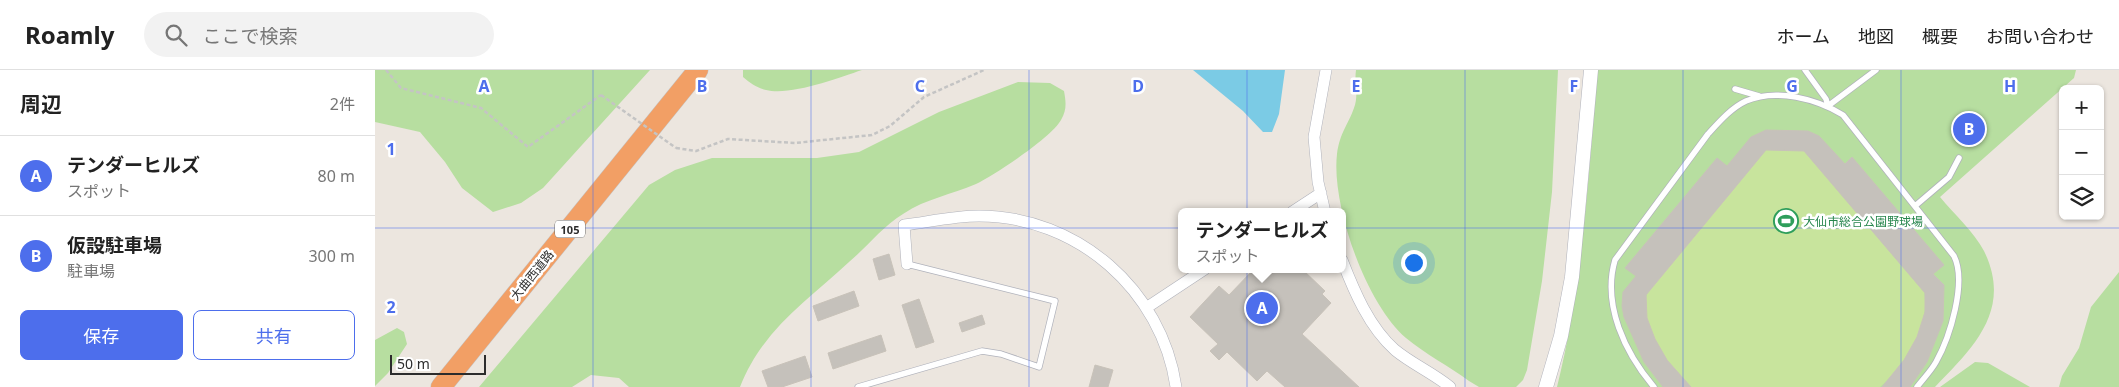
<!DOCTYPE html>
<html lang="ja">
<meta charset="utf-8">
<style>
body{margin:0;font-family:"Noto Sans","Noto Sans JP",sans-serif;background:#f2f2f2;color:#222}
.controls{position:absolute;right:15px;top:15px;display:grid;overflow:hidden;border-radius:8px;box-shadow:0 1px 4px #0004}
.controls button{width:45px;height:45px;display:grid;place-items:center;padding:0;border:0;border-bottom:1px solid #e0e0e0;background:#fff;color:#222;font:25px sans-serif}
.scale{position:absolute;left:15px;bottom:12px;width:96px;box-sizing:border-box;padding-left:5px;border:2px solid #2c2c2c;border-top:0;font-size:14px;line-height:18px;white-space:nowrap;color:#2c2c2c;-webkit-text-stroke:4px #fff;paint-order:stroke}
.you{position:absolute;left:1038px;top:192px;width:18px;height:18px;margin:-12px;border:4px solid #fff;border-radius:50%;background:#1a73e8;box-shadow:0 0 0 8px #1a73e833}
.badge{display:grid;place-items:center;width:32px;height:32px;border-radius:50%;background:#4d6eec;color:#fff;font-size:16px;font-weight:700}
.pin{position:absolute;translate:-50% -50%;border:2px solid #fff;box-shadow:0 1px 5px #0006}
.popup{position:absolute;left:803px;top:138px;width:168px;height:65px;box-sizing:border-box;display:grid;place-content:center;border-radius:8px;background:#fff;filter:drop-shadow(0 1px 4px #0005);font-size:16px;white-space:nowrap;color:#767676}
.popup b{font-size:19px;color:#222}
.popup::after{content:'';position:absolute;left:50%;top:100%;margin-left:-10px;border:10px solid transparent;border-top-color:#fff}
.list{margin:0;padding:0;list-style:none}
h2{display:flex;justify-content:space-between;align-items:center;height:65px;margin:0;padding:0 20px;font-size:21px}
h2 small{font-size:16px;font-weight:400;color:#767676}
.list li{display:grid;grid-template-columns:32px 1fr auto;gap:15px;align-items:center;box-sizing:border-box;height:80px;padding:0 20px;border-top:1px solid #e0e0e0}
.list b{display:block;font-size:19px;white-space:nowrap}
.list p{margin:0;font-size:16px;white-space:nowrap;color:#767676}
.list em{font-size:16px;font-style:normal;color:#767676}
.actions{display:flex;gap:10px;padding:15px 20px}
.actions a{flex:1;padding:11px 0;border:1px solid #4d6eec;border-radius:8px;text-align:center;font-size:18px;color:#4d6eec}
.actions .main{background:#4d6eec;color:#fff}
.icon{flex:none;width:28px;height:28px;fill:none;stroke:currentColor;stroke-width:2;stroke-linecap:round;stroke-linejoin:round}
.map{position:relative;flex:none;width:1744px;height:317px;overflow:hidden}
header{display:flex;align-items:center;gap:30px;box-sizing:border-box;height:70px;padding:0 25px;background:#fff;border-bottom:1px solid #e0e0e0}
header strong{font-size:24px}
nav{display:flex;gap:28px;margin-inline-start:auto;font-size:18px}
.search{width:350px;height:45px;background:#f2f2f2;display:flex;align-items:center;gap:12px;box-sizing:border-box;padding:0 18px;border-radius:28px;color:#767676;font-size:19px}
main{display:flex}
aside{flex:1;background:#fff}
.map>svg:first-child{display:block}
</style>
<header>
<strong>Roamly</strong>
<div class="search"><svg class="icon" aria-label="search" viewBox="0 0 24 24"><circle cx="10" cy="10" r="6"/><path d="M15 15l6 6"/></svg>ここで検索</div>
<nav><a>ホーム</a><a>地図</a><a>概要</a><a>お問い合わせ</a></nav>
</header>
<main>
<aside>
<h2>周辺<small>2件</small></h2>
<ul class="list">
<li><span class="badge">A</span><div><b>テンダーヒルズ</b><p>スポット</p></div><em>80 m</em></li>
<li><span class="badge">B</span><div><b>仮設駐車場</b><p>駐車場</p></div><em>300 m</em></li>
</ul>
<div class="actions"><a class="main">保存</a><a>共有</a></div>
</aside>
<div class="map">
<svg width="1744" height="317" viewBox="0 0 1744 317">
<rect width="100%" height="100%" fill="#ece6df"/>
<path fill="#b7dea0" d="M0 0H275L168 118 146 133 118 142 87 118 70 92 45 62 0 52Z
M368 0H487C463 8 416 26 391 20 382 18 375 13 368 7Z
M981 0H1183L1177 122 1167 211 1152 300 1148 310 1141 317H1104L1094 311C1074 296 1050 284 1031 268 991 234 956 135 962 84 965 62 973 55 979 38 984 25 979 13 981 0Z
M1223 0H1701L1699 8 1565 127C1579 144 1599 162 1609 181 1638 240 1598 278 1560 317H1182C1208 213 1213 106 1223 0Z
M643 12 675 13 689 21C691 32 692 40 686 50 677 67 620 105 601 114 576 125 552 128 528 144 508 156 492 177 474 192 432 231 387 260 365 317H254L244 308 216 305 197 317H104L274 115 300 100 337 88H442L484 82 564 42Z
M1744 202V317H1684L1687 306 1704 278 1716 237Z
M22 258 29 262 32 274 13 303 0 316V270Z
M1600 292 1613 293 1655 317H1565Z"/>
<path fill="#c8e49d" d="M1391 80 1429 81 1549 222C1555 257 1531 294 1505 317H1316C1295 298 1260 252 1273 222Z"/>
<path fill="#7bcbe5" d="M818 0H910L904 44 897 62H888L868 41Z"/>
<path fill="#c5c1bb" stroke="#c8c2b9" d="M1391 60 1433 61 1444 66 1470 94 1477 87 1569 195 1558 204 1569 215 1568 251 1552 292 1535 317H1507L1529 290 1542 267 1550 242V223L1429 81 1391 80 1271 225 1272 248 1280 269 1292 290 1316 317H1288L1269 292 1249 247 1247 236 1248 222 1261 206 1250 198 1342 88 1352 96 1376 67Z
M514 184 520 205 504 210 498 189Z
M879 199H927L950 221 947 224 956 233 927 264 984 317H910L892 301 882 311 852 282 844 290 835 281 843 274 815 247 844 216 854 225Z
M479 221 484 236 443 251 438 236Z
M544 229 559 272 541 278 527 235Z
M607 245 610 254 587 262 584 253Z
M506 265 511 281 458 299 453 283Z
M430 286 437 307 407 317H393L387 301Z
M720 295 738 300 733 317H714Z"/>
<g fill="none" stroke-linecap="round" stroke-linejoin="round">
<defs>
<path id="service" d="M1430 0 1451 29 1453 36 1501 0
M1360 19 1384 26
M1540 136 1574 107 1584 88
M483 317 607 281 626 284 664 297 680 231 532 194
M1279 317C1250 283 1227 235 1240 190L1333 64C1344 52 1356 38 1371 31 1401 18 1442 29 1468 45L1579 186C1592 212 1575 267 1561 292 1556 301 1548 309 1542 317"/>
<path id="minor" d="M917 142 946 123
M950 142 943 112 939 67 951 0
M967 190C979 221 994 257 1020 280 1037 294 1058 303 1075 317
M532 194 529 155C553 152 579 146 604 146 702 146 787 220 801 317
M771 238 830 199"/>
<path id="tertiary" d="M1171 317 1186 266 1197 207 1216 0"/>
<path id="motorway" d="M66 317 323 0"/>
</defs>
<use href="#service" stroke="#b0b2bb" stroke-width="7"/>
<use href="#minor" stroke="#b0b2bb" stroke-width="12"/>
<use href="#tertiary" stroke="#b0b2bb" stroke-width="15"/>
<use href="#motorway" stroke="#c4c4c4" stroke-width="21"/>
<path stroke="#c4c4c4" stroke-width="2.5" stroke-dasharray="4 2.5" stroke-linecap="butt" d="M11 0 26 18 106 38 153 77 226 25
M301 78 321 81 353 69 420 73 497 65 515 56 549 27 609 0"/>
<use href="#service" stroke="#fff" stroke-width="5.5"/>
<use href="#minor" stroke="#fff" stroke-width="11"/>
<use href="#tertiary" stroke="#fff" stroke-width="14"/>
<use href="#motorway" stroke="#f29f65" stroke-width="20"/>
<path stroke="#c4c4c4" stroke-width="2.5" stroke-dasharray="4 2.5" stroke-linecap="butt" d="M226 25 301 78"/>
</g>
<path fill="none" stroke="#4d6eec" stroke-width="1" stroke-opacity="0.55" d="M218 0V317M436 0V317M654 0V317M872 0V317M1090 0V317M1308 0V317M1526 0V317M0 158H1744"/>
<defs>
<symbol id="stadium-ring" viewBox="-11 -11 22 22"><circle r="9.5" fill="#fff" stroke="#2e9e5b" stroke-width="1.5"/><path d="M0-5a6.5 5 0 1 0 0 10a6.5 5 0 1 0 0-10ZM-3.5-1.8h7v3.6h-7Z" fill="#2e9e5b"/></symbol>
</defs>
<g fill-rule="evenodd">
<use href="#stadium-ring" x="1397" y="137" width="28" height="28"/>
</g>
<g text-anchor="middle" dominant-baseline="central" stroke-width="5" stroke-linejoin="round" paint-order="stroke">
<rect fill="#fff" stroke="#6b6b6b" stroke-width="1" x="180" y="150.5" width="30" height="17" rx="4"/>
<g font-size="11" font-weight="bold" fill="#2c2c2c">
<text x="195" y="159">105</text>
</g>
<g font-size="12" fill="#27864d" stroke="#fff" text-anchor="start">
<text x="1428" y="151">大仙市総合公園野球場</text>
</g>
<g font-size="12" fill="#2c2c2c" stroke="#fff">
<text transform="translate(157 205) rotate(-51)">大曲西道路</text>
</g>
</g>
<g font-size="16" text-anchor="middle" font-weight="bold" fill="#4d6eec" stroke="#fff" stroke-width="5" stroke-linejoin="round" paint-order="stroke">
<text x="109" y="22">A</text>
<text x="327" y="22">B</text>
<text x="545" y="22">C</text>
<text x="763" y="22">D</text>
<text x="981" y="22">E</text>
<text x="1199" y="22">F</text>
<text x="1417" y="22">G</text>
<text x="1635" y="22">H</text>
<text x="16" y="85">1</text>
<text x="16" y="243">2</text>
</g>
</svg>
<div class="controls">
<button>+</button>
<button>−</button>
<button><svg class="icon" aria-label="layers" viewBox="0 0 24 24"><path d="M12 4l9 5-9 5-9-5zM3 14l9 5 9-5"/></svg></button>
</div>
<div class="scale">50 m</div>
<div class="you"></div>
<div class="pin badge" style="left:887px;top:238px">A</div>
<div class="popup"><b>テンダーヒルズ</b>スポット</div>
<div class="pin badge" style="left:1594px;top:59px">B</div>
</div>
</main>
